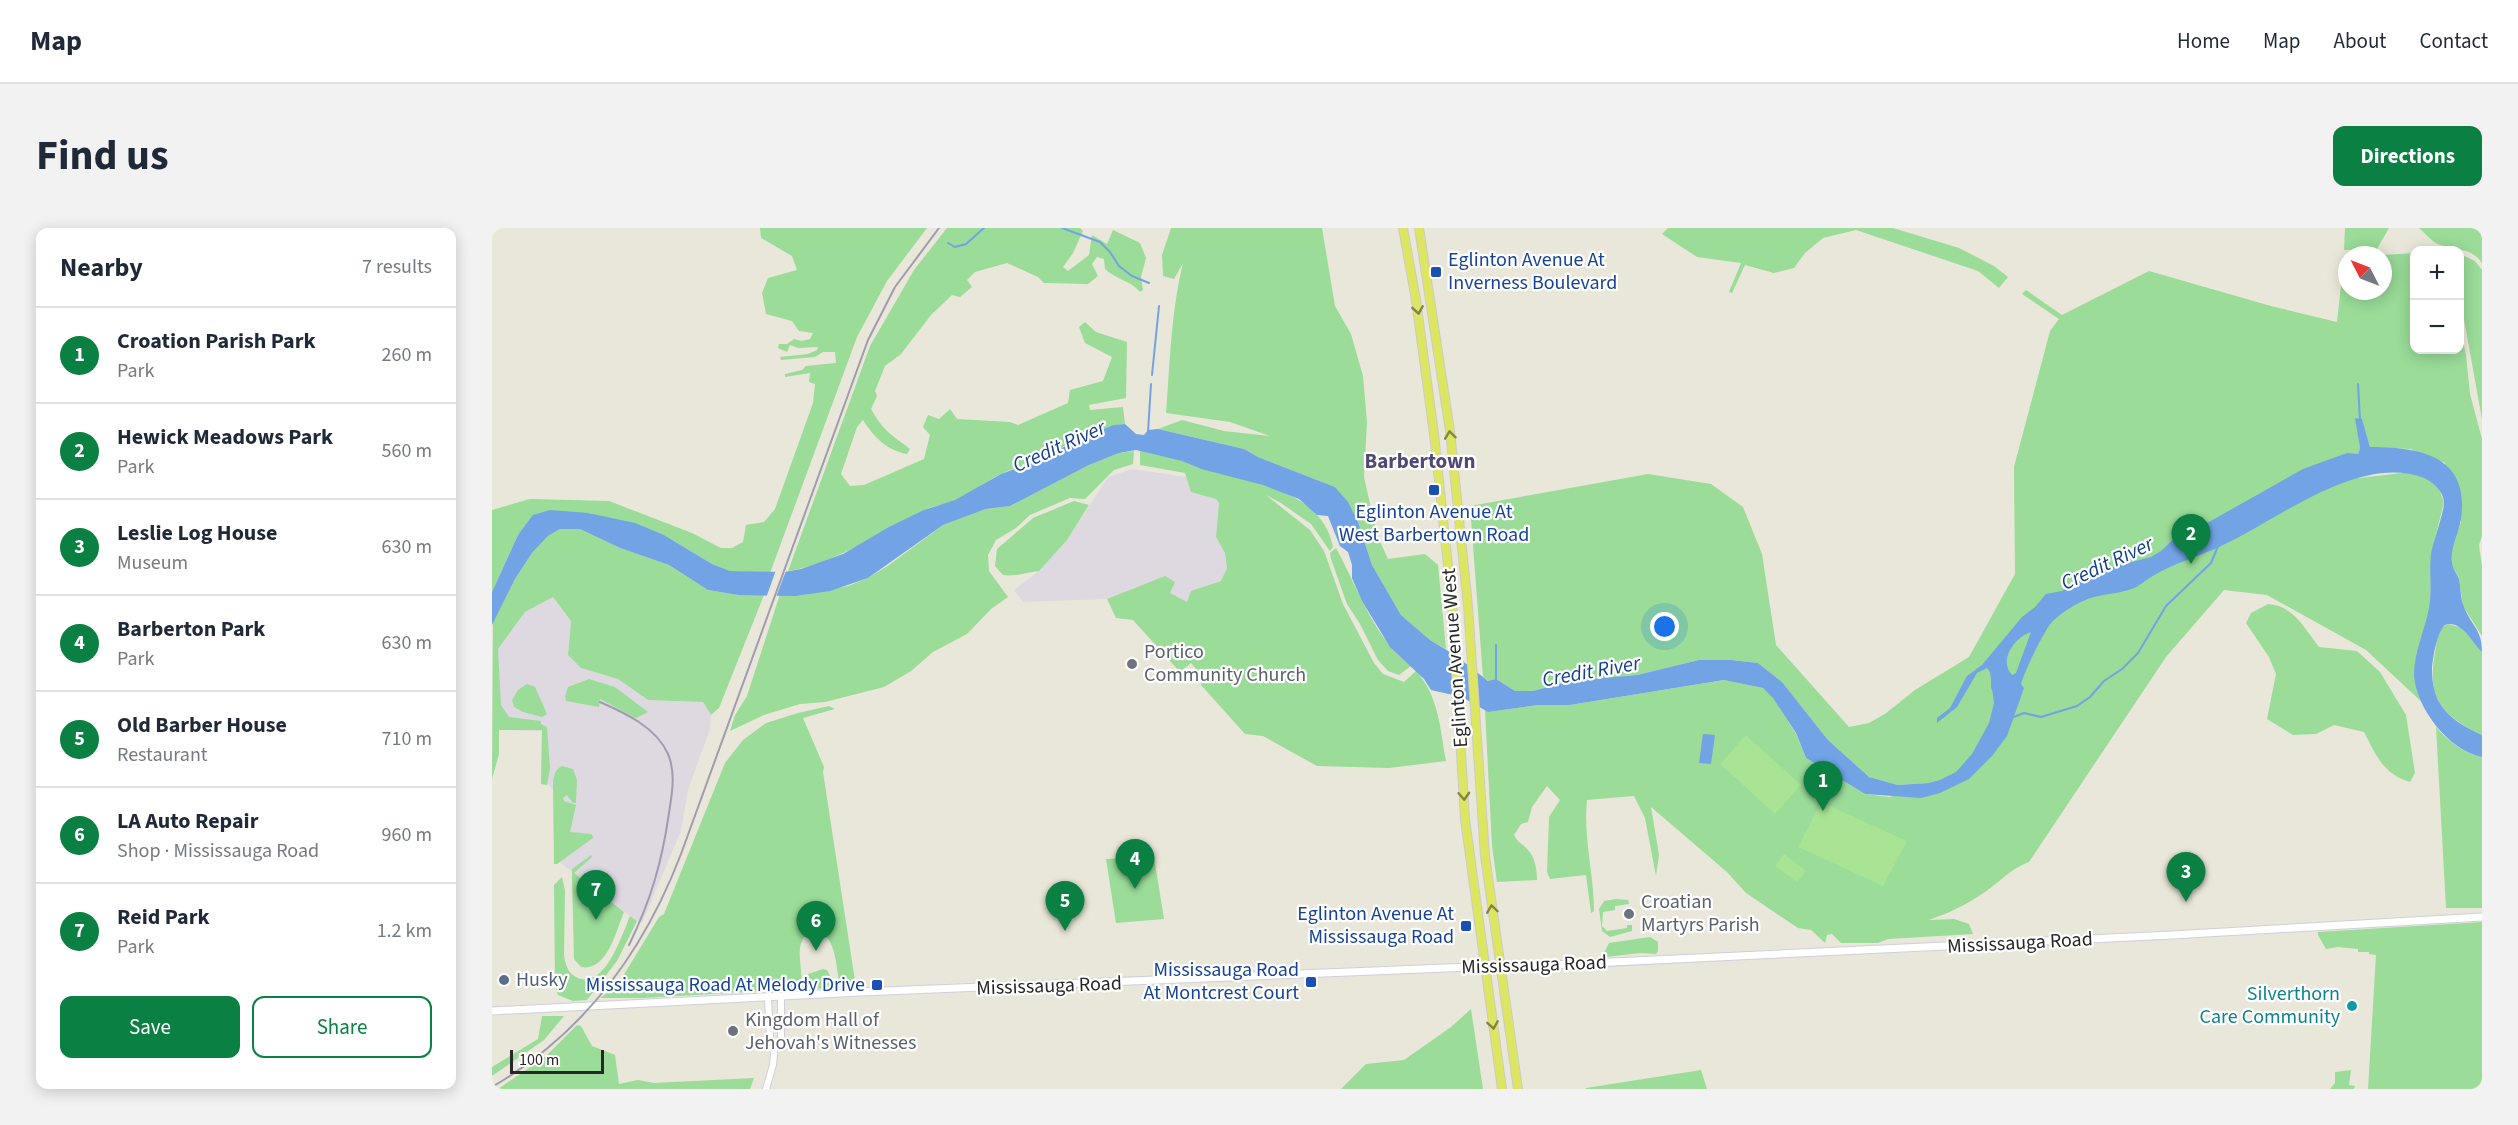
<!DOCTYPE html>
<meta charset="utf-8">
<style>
body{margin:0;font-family:"Source Sans 3",sans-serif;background:#f2f2f3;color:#1f2937}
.controls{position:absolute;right:18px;top:18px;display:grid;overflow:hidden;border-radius:12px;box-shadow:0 3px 15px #0003}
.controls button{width:54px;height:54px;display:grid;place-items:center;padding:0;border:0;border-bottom:2px solid #e0e1e3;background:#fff;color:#1f2937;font:30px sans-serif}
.compass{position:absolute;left:1846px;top:18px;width:54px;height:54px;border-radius:50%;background:#fff;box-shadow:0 3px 15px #0003;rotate:312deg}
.scale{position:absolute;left:18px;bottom:15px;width:94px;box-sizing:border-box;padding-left:6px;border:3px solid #272727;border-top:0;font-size:16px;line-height:21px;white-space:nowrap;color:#272727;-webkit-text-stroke:4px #fff;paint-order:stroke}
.you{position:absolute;left:1173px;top:399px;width:21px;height:21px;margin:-15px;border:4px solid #fff;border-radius:50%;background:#1a73e8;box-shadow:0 0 0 9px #1a73e833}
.badge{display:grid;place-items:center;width:39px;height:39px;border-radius:50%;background:#0b8043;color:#fff;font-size:20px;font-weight:700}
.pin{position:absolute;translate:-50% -50px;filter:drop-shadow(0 2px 3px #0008)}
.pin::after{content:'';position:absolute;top:32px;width:21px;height:18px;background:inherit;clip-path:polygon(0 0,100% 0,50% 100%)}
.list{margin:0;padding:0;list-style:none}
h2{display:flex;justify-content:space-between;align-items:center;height:78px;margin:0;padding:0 24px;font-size:26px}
h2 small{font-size:20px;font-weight:400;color:#747a83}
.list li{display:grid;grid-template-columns:39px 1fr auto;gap:18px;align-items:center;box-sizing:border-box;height:96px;padding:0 24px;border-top:2px solid #e0e1e3}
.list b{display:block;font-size:22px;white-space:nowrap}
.list p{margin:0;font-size:20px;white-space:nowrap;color:#747a83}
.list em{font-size:20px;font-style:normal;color:#747a83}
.actions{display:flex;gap:12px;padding:18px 24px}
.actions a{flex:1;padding:14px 0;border:2px solid #0b8043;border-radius:12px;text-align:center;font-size:21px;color:#0b8043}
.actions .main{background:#0b8043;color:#fff}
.map{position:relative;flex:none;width:1990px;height:861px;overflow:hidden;border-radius:12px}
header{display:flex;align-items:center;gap:36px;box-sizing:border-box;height:84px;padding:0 30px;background:#fff;border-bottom:2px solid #e0e1e3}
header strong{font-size:28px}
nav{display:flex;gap:33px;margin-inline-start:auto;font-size:21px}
.intro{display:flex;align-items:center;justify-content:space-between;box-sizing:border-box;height:144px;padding:0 36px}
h1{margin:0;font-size:42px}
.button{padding:15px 27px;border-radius:12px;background:#0b8043;color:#fff;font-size:21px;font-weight:700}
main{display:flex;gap:36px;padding:0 36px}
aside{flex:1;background:#fff;border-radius:12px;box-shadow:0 3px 15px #0003}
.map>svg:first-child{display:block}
</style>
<header>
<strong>Map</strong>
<nav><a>Home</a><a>Map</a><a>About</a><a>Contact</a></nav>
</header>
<div class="intro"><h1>Find us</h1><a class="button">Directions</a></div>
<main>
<aside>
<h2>Nearby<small>7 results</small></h2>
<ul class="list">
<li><span class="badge">1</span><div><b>Croation Parish Park</b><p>Park</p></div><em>260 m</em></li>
<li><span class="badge">2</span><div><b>Hewick Meadows Park</b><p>Park</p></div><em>560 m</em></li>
<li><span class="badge">3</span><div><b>Leslie Log House</b><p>Museum</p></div><em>630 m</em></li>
<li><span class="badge">4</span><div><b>Barberton Park</b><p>Park</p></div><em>630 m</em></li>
<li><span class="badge">5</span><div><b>Old Barber House</b><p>Restaurant</p></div><em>710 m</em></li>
<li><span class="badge">6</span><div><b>LA Auto Repair</b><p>Shop · Mississauga Road</p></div><em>960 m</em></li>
<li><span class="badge">7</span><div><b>Reid Park</b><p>Park</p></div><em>1.2 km</em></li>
</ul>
<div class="actions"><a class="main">Save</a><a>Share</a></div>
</aside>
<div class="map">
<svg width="1990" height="861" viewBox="0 0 1990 861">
<rect width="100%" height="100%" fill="#e9e7d9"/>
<path fill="#ded9e1" d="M640 241 695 249 699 264 724 270 727 275 724 309 733 325 735 340 729 353 700 363 695 374 677 365 673 348 615 371 531 374 522 362 547 343 575 312 616 249Z
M61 369 79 393 76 427 89 440 126 451 156 472 211 474 219 487 218 501 196 562 189 603 150 695 138 688 62 630 63 565 57 557 49 556 50 503 7 502 6 421 33 384Z"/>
<path fill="#9adc98" d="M268 0H435L395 53 365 109 278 345 238 343 220 336 172 307 96 285 26 307 0 364V282L38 271 117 273 200 305 229 320H240L251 314 254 297 272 294 283 281 321 175 323 156 317 154 318 145 293 149V146L310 142 314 138 344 135 343 124H331L323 129 289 132 288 129 316 126 325 122 326 119 306 120 298 117 295 124 286 120 287 116H295L302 111 310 113 318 111 321 105 307 103 300 93 274 86 270 65 276 50 305 42 300 28 269 10Z
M455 0H588L591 3 581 25 571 39 576 43 597 27 600 7 615 16 621 2 648 15 654 30 649 49 651 62 648 64C638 52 625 52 613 41L612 31 605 29 600 36 606 48 596 56 552 55 546 49 515 35 483 44 475 52 480 59 468 69 460 67 439 87 409 126 393 138 383 163 385 168 379 181C392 204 399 206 418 221L415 226C394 222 382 209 371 192L365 199 349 246 358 258 372 257 432 231 438 207 431 199 436 187 447 191 458 181 465 191 518 194 526 197 576 175 578 162 611 153 620 129 593 115 587 99 593 94 604 104 635 114 634 170 597 177 598 182 631 179 633 196C607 198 574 218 549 230 536 237 520 240 507 247 492 255 478 265 463 272 454 277 442 277 433 282 388 303 346 335 296 343L378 118 422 42Z
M679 0H830L843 78 859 106 871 148 875 194 872 249 885 307 896 331 933 326 946 337 954 421 938 412 909 387 880 337 866 294 856 275 843 259 766 229 752 221 666 201 690 192 732 203 778 208 738 194 674 185C678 135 679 83 691 35L682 51 671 48 670 27Z
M1176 0H1401L1467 20 1502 38 1516 49 1507 60 1486 43 1364 2 1331 10 1313 25 1302 40 1282 45 1253 37 1240 65 1237 64 1249 35 1205 29 1170 6Z
M1853 0H1897L1885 21 1852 22Z
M1927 0H1990V35C1979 18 1961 23 1946 16 1939 13 1933 5 1927 0Z
M1922 25V122H1968V98L1974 127 1978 166 1990 211V308L1987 317 1990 339V408L1971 378 1967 350 1960 337V317L1969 294 1953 235 1918 221 1878 219 1870 192 1864 190 1868 220 1866 226 1867 250 1918 244 1939 253 1947 261 1952 274 1939 327 1938 378 1922 447 1926 465 1932 476 1874 422 1775 367 1732 362 1674 429 1537 634C1521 640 1514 648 1501 658 1482 673 1460 684 1437 692L1462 691 1477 696 1481 706 1396 711 1386 715H1349L1340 706 1335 707 1333 715 1319 702 1306 700 1254 665 1235 644 1159 579 1167 627 1164 648 1153 590 1142 568 1095 572C1091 609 1102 646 1102 683L1099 685 1094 647 1058 651 1055 644 1057 589 1068 572 1055 558 1040 579 1036 594 1029 596 1022 607C1026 615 1031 616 1036 622 1043 629 1045 642 1045 652L1005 654 1000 618 993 482 996 484 1046 477H1078L1233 452 1271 460 1281 469 1304 506 1314 530 1373 566 1398 569 1448 552 1436 555 1406 557 1377 549 1336 512 1290 454 1266 435 1239 432H1207L1145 447 1078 453 1041 463H1023L1004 451 997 453 991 449 978 278 1156 246 1219 256 1251 279 1270 326 1284 417 1357 499 1377 495 1393 486 1423 462 1477 429 1523 346 1522 239 1558 103 1567 91 1530 66 1534 62 1570 87 1657 43 1779 78 1845 94 1852 30 1855 29V63H1891V27Z
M1968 26 1983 33 1990 42V191L1968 69Z
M642 223 641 236 622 242 593 271 578 270 538 287 524 300 504 312 496 327 497 343 516 369 499 381 475 406 441 424 419 443 392 459 333 474 308 476 272 487 238 503 243 487 255 468 288 366 305 368 356 358 376 350 397 337 451 297 494 281 518 278 597 237 627 225Z
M648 223C661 226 675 229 689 232 696 235 703 239 710 241 756 254 830 261 841 319L838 323 819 296 789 275 774 267 818 302 832 323 851 376 882 435 891 446 912 454 924 443C947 468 948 501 954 533L897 540 825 538 771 508 753 506 709 457 711 449 699 435 688 444 641 392 624 390 615 371 673 348 683 354 678 365 695 374 699 363 729 353 735 340 733 325 724 309 727 275 724 271 699 264 693 245 648 237Z
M582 273 597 277 575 312 547 343C536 344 522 349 511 347L503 338 505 321 541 290Z
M68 301H88L128 320 177 337 216 362 246 367H272L227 480 219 487 211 474 156 472 126 451 89 440 76 427 79 393 61 369 33 384 6 421 9 477 17 489 49 493V496L55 499 58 540 55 557 49 556 50 502H7V526L0 551 1 394 23 351 40 325 56 308Z
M844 320C862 353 875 390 899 419 905 426 912 432 919 438L907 447 896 443 886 432 868 396 855 376 839 331 838 325Z
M1776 376C1801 377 1813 401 1827 419L1865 423 1888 444 1914 487 1923 545 1918 554C1891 546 1884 527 1872 504L1842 497 1824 506 1801 507 1775 491 1784 446 1777 429 1754 395 1759 385Z
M1956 396 1970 400 1990 424V507C1946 486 1934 468 1944 419 1946 409 1946 400 1956 396Z
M97 451 123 459 156 484 144 490 108 471 107 479 74 473 73 468 76 459Z
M35 456 43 459 55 486 50 489 31 484 22 479 20 472 26 462Z
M337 478 343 481 311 490 332 539 331 544 363 753 362 757 349 759C343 742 346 716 330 705L312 709C302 725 313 742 308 761L151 770H108L125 758 167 689 172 686 233 535 251 512 274 495 306 485Z
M1944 499C1956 513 1972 526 1990 529V680H1954Z
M70 538 81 541 85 552 84 575H81L75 567 71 570 72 573 84 577 78 604 100 606 101 610 65 636H62L61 561C61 552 61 542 70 538Z
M99 627 100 629 82 645 132 684C124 703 115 744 89 739L82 731 80 651V641Z
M662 629 672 691 624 695 614 631Z
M70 649 73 662 72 728C74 738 76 746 86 750 113 761 130 707 138 688L145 693 125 733 95 772 81 773 66 767 63 758 62 657Z
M1124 671 1136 672 1137 676 1123 678V682L1111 684 1110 698 1115 703 1135 700V697H1140V703L1118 709 1110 703 1107 681 1112 673Z
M1990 694V861H1876L1884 727 1877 726V724H1866V721L1846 719 1834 721 1826 707V704Z
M1158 709 1166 714V723L1164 726 1148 725 1114 729 1112 725 1117 715Z
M331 741 335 742 339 750 340 760 317 761 316 746Z
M979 781 991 861H849L874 836 912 832 959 799Z
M50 788H72L52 812 0 848V839L46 811Z
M85 797 89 798 100 818 123 827 127 856 146 852 162 855 262 850 258 861H6L53 829Z
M1209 842 1215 861H1094V860Z
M1859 842 1857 857 1863 858 1862 861H1838L1843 855V844Z"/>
<path fill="#a9e394" d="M1254 507 1309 557 1283 586 1228 536Z
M1329 574 1415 613 1391 658 1306 619Z
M1292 626 1314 643 1305 654 1283 638Z"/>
<path fill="#71a3e5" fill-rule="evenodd" d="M1863 190 1870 191 1878 219C1928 219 1978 228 1969 290 1967 306 1958 318 1960 335 1961 341 1965 346 1967 351 1969 360 1968 370 1972 379 1980 399 1990 401 1990 424 1980 415 1972 395 1956 396 1946 396 1940 433 1940 442 1940 452 1942 465 1947 474 1957 491 1973 499 1990 507V529C1957 523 1924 480 1922 447 1922 424 1933 402 1937 380 1940 365 1937 342 1939 326 1941 314 1953 282 1952 273 1950 262 1941 254 1932 250 1868 225 1787 291 1731 317 1703 331 1675 336 1649 356 1637 365 1617 365 1602 369 1589 372 1568 385 1559 395 1551 405 1533 442 1529 456L1532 460 1515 508 1500 528 1477 551 1448 565 1429 570 1373 566 1314 530 1304 505 1281 470 1271 460 1232 452 1078 477H1046L996 484 970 469 939 462 932 451 898 419 870 373 860 350V337L856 324 848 318 836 288 825 287 807 271 771 257 709 241 690 233 644 222 627 225 597 237 518 278 494 281 451 297 376 350 338 363 304 368 246 367 216 362 177 337 128 320 88 301H68L56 308 40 325 23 351 0 397V364L26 307 41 287 58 282 96 285 143 295 172 307 220 336 238 343 292 344 309 341 351 326 397 299 432 282 463 272 509 246 541 234 603 204 622 197 633 196 644 206 652 207 656 202 666 201 752 221 766 229 843 259 856 274 866 294 880 337 909 387 938 412 963 427 996 453 1004 451 1023 463H1041L1078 453 1145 447 1207 432H1239L1266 435 1290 454 1336 512 1377 549 1406 557 1436 555 1448 552 1464 544 1480 526 1497 495 1502 475 1498 444 1495 440 1485 445 1465 479 1445 495V490L1458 480 1475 448 1490 437 1530 389 1543 379 1554 366 1570 363 1591 351 1621 339 1659 329 1669 323 1691 302 1717 294 1811 241 1855 225 1866 226 1868 220ZM1539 404 1524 445 1520 447C1506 432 1523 409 1539 404Z
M1211 506 1223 507 1219 536 1207 535Z"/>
<path fill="#e9e7d9" d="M295 340 284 369 274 370 284 342Z"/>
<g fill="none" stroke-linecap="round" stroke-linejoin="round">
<path stroke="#71a3e5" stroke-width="2" d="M570 0 608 14 618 24 627 38 640 48 657 55
M456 15 463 19 474 16 492 0
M660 147 667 78
M1866 156 1868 192
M656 204 659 156
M1004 453V417
M1519 490 1532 485 1549 489 1585 478 1598 469 1612 453 1630 441 1646 425 1674 378 1719 335 1726 318"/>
<path stroke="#71a3e5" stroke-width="12" d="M1505 459V435L1511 421"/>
<defs>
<path id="tertiary" d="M283 817 289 812V770
M274 861 281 837 283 817 278 810 276 770"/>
<path id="secondary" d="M0 783 369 764 978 739H1019L1680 707 1990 689"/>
<path id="primary" d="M911 0 924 72 942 206 960 375 973 591 1010 861
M927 0 958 203 976 378 993 628 1026 861"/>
</defs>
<use href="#tertiary" stroke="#d0cedf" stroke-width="8"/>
<use href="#secondary" stroke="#d0cedf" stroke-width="9"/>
<use href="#primary" stroke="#cbcbcb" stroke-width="10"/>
<use href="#tertiary" stroke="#fff" stroke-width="6"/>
<use href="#secondary" stroke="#fff" stroke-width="7"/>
<use href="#primary" stroke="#dde660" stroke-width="8"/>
<path stroke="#9f9cb0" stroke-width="2" d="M108 474C133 485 164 499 176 526 184 545 180 566 177 585 170 634 159 672 137 717
M0 859C91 806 152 723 189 626L376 112 403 59 447 0"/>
</g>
<defs><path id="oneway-chevron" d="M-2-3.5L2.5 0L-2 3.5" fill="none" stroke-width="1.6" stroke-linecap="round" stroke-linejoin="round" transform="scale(1.5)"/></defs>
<g stroke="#828644">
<use href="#oneway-chevron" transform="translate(926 82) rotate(81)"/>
<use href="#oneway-chevron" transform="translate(958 207) rotate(-97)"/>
<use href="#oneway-chevron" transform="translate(972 568) rotate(87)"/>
<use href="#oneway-chevron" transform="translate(1000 681) rotate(-98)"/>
<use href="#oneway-chevron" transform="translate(1001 797) rotate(81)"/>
</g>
<g fill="#1a4fb4" stroke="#fff" stroke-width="2">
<rect x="938" y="38" width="12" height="12" rx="3"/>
<rect x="936" y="256" width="12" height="12" rx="3"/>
<rect x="968" y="692" width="12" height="12" rx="3"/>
<rect x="813" y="748" width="12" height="12" rx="3"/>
<rect x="379" y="751" width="12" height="12" rx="3"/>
</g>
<g fill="#6b7280" stroke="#fff" stroke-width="2">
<circle cx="640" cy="436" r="6"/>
<circle cx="1137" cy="686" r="6"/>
<circle cx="241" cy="803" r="6"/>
</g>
<circle fill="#5c6f8a" stroke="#fff" stroke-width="2" cx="12" cy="752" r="6"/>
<circle fill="#0f9aa8" stroke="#fff" stroke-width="2" cx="1860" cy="778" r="6"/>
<g text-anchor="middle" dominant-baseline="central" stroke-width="4.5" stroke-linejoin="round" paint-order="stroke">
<g font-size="20" fill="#164399" stroke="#fff" text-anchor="end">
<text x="956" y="32" text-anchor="start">Eglinton Avenue At<tspan x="956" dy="23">Inverness Boulevard</tspan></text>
<text x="942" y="284" text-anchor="middle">Eglinton Avenue At<tspan x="942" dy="23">West Barbertown Road</tspan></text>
<text x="962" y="686">Eglinton Avenue At<tspan x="962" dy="23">Mississauga Road</tspan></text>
<text x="807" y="742">Mississauga Road<tspan x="807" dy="23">At Montcrest Court</tspan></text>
<text x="373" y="757">Mississauga Road At Melody Drive</text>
</g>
<g font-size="20" fill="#5b616d" stroke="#fff" text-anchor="start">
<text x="652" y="424">Portico<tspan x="652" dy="23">Community Church</tspan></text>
<text x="1149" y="674">Croatian<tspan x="1149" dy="23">Martyrs Parish</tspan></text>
<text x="253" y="792">Kingdom Hall of<tspan x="253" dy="23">Jehovah's Witnesses</tspan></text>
</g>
<g font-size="20" fill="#272727" stroke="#fff">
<text transform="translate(963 430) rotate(-94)">Eglinton Avenue West</text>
<text transform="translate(1528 715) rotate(-3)">Mississauga Road</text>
<text transform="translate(1042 737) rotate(-2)">Mississauga Road</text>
<text transform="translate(557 758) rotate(-2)">Mississauga Road</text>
</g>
<g font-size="20" fill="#4e5e75" stroke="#fff" text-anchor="start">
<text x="24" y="752">Husky</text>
</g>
<g font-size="20" fill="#0d838f" stroke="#fff" text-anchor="end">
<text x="1848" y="766">Silverthorn<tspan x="1848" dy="23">Care Community</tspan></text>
</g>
<g font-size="21" font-style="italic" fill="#153f8c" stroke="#fff">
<text transform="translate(567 218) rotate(-24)">Credit River</text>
<text transform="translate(1615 335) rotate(-25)">Credit River</text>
<text transform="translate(1099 443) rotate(-10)">Credit River</text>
</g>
<g font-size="21" font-weight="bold" fill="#504b74" stroke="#fff">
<text x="928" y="233">Barbertown</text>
</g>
</g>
</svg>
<div class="controls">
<button>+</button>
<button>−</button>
</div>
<svg class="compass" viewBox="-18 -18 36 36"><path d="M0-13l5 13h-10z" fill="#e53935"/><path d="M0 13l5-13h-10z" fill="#747a83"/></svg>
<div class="scale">100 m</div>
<div class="you"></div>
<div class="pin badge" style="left:1331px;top:583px">1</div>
<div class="pin badge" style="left:1699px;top:336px">2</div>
<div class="pin badge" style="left:1694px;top:674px">3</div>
<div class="pin badge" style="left:643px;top:661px">4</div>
<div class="pin badge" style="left:573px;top:703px">5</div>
<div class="pin badge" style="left:324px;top:723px">6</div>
<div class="pin badge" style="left:104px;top:692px">7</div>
</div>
</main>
